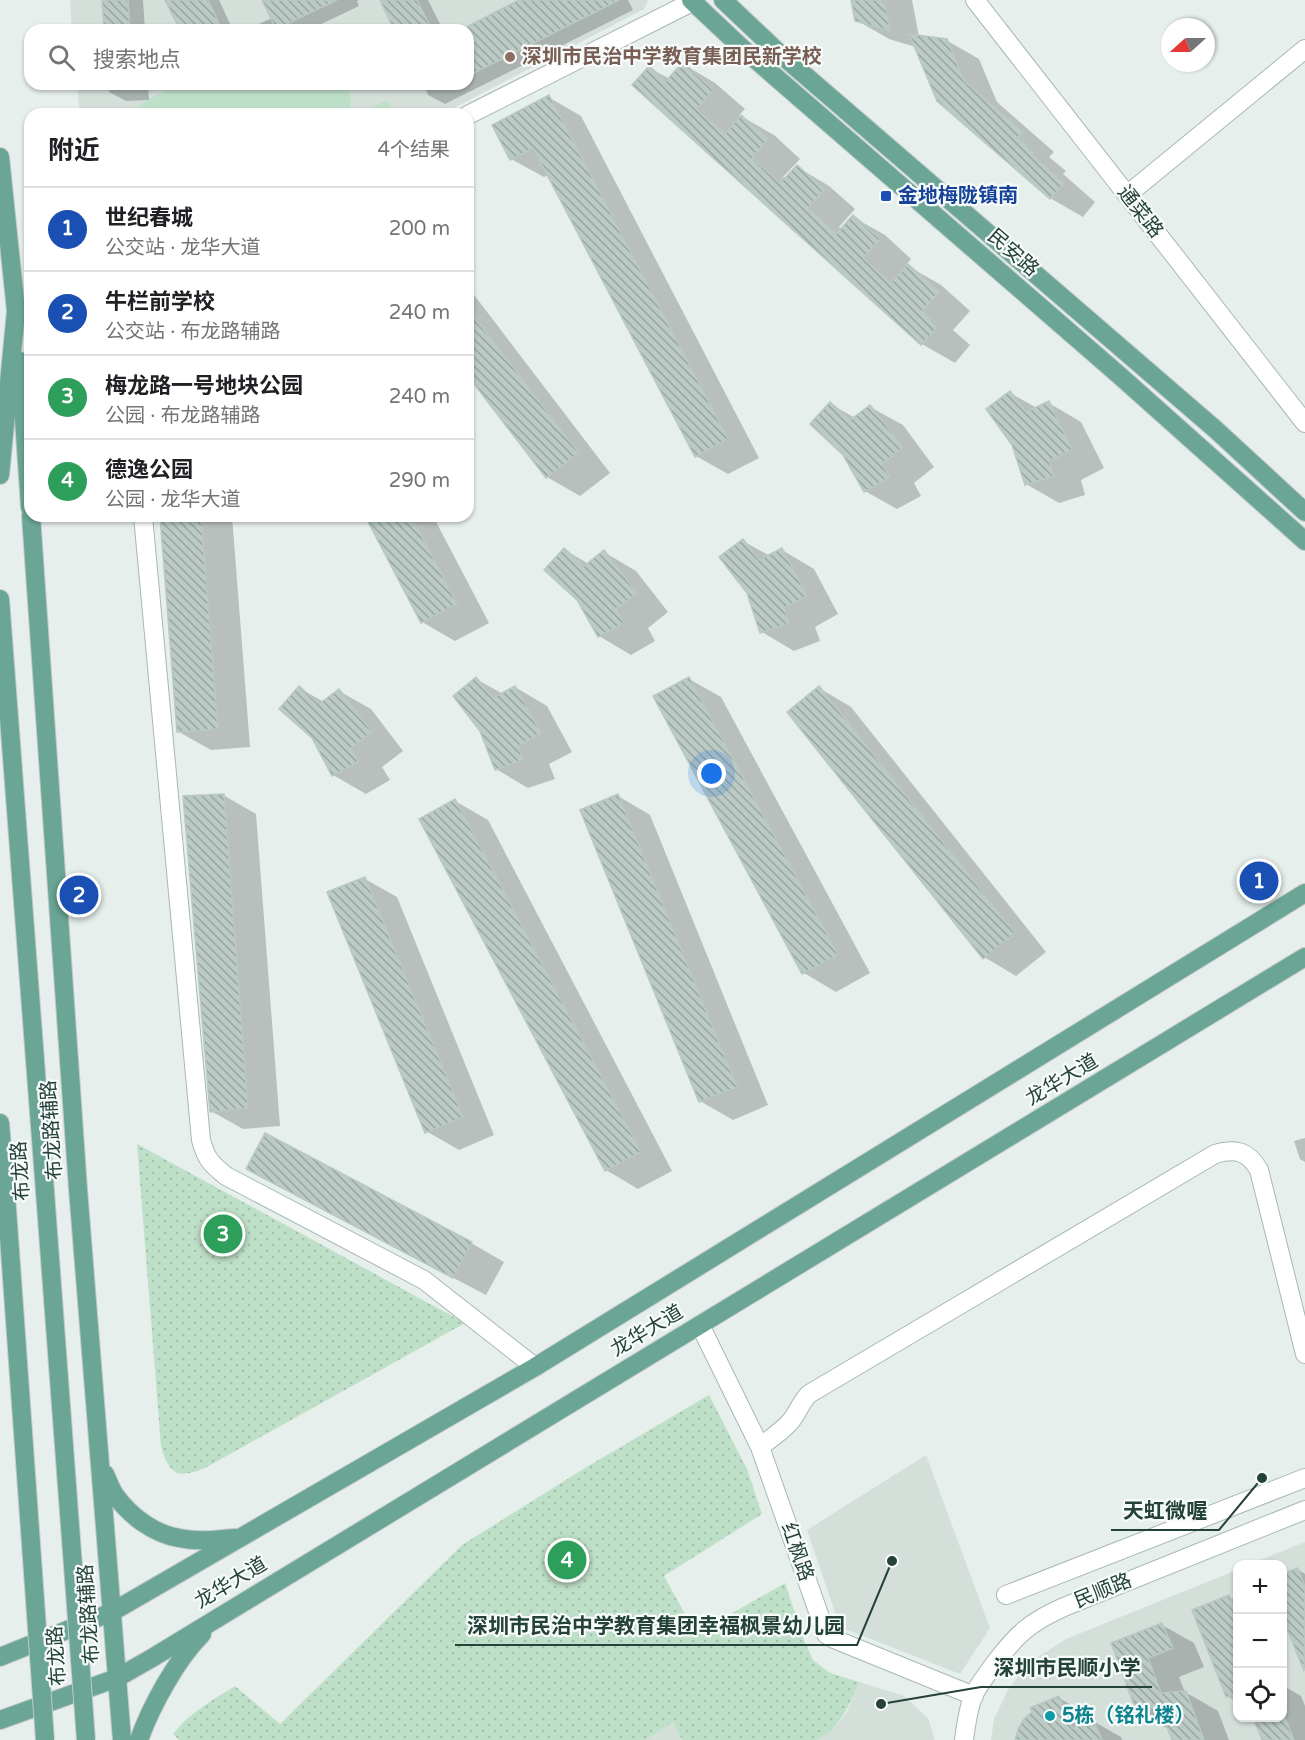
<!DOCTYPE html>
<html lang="zh">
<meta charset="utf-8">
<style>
body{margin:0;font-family:"Varela Round","Noto Sans SC",sans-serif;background:#f6f6f6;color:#202124}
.controls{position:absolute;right:18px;bottom:18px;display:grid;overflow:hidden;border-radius:12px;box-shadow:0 2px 4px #0004}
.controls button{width:54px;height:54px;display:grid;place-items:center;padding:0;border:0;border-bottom:2px solid #e0e0e0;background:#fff;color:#202124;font:30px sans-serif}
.compass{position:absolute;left:1161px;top:18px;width:54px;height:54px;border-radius:50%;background:#fff;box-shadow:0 2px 4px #0004;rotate:249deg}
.you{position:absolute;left:712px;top:774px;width:21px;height:21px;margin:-15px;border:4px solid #fff;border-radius:50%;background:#1a73e8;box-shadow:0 0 0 9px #1a73e833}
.badge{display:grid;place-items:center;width:39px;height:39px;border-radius:50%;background:#b45309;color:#fff;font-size:20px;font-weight:700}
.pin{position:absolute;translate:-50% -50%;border:3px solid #fff;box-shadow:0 2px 6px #0006}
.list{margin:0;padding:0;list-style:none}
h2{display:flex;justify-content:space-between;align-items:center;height:78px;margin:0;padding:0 24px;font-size:26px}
h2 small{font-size:20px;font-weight:400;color:#757577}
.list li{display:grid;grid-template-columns:39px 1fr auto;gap:18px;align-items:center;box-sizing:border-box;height:84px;padding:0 24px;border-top:2px solid #e0e0e0}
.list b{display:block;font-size:22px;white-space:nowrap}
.list p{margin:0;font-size:20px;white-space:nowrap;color:#757577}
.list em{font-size:20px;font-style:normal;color:#757577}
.icon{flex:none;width:33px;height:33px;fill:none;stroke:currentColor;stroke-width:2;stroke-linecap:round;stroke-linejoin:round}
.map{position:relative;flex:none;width:1305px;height:1740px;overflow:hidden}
.search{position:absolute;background:#fff;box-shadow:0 2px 4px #0004;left:24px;top:24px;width:450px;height:66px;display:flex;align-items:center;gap:15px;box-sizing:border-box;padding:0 21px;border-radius:18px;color:#757577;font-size:22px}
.panel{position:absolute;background:#fff;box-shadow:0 2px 4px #0004;left:24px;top:108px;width:450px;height:414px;border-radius:18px}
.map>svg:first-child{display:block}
</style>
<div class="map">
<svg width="1305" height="1740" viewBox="0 0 1305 1740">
<defs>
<pattern id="park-dots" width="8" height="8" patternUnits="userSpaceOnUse" patternTransform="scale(1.5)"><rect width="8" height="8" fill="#bfe0c8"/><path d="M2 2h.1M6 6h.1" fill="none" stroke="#a4c1ad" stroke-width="1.8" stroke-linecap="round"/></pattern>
<pattern id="building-back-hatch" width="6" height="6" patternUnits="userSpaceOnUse" patternTransform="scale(1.5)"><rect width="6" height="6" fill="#bbcac4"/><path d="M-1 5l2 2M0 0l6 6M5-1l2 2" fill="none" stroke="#98a6a0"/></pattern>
</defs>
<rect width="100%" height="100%" fill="#e6efeb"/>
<path fill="#d4dfda" d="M70 0H648L644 9 442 114H80L77 84H468V30H72Z
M926 1455 990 1628 960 1674 840 1627 807 1530Z
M1305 1542V1740H991L994 1719 1008 1690 1024 1669 1041 1655 1066 1639 1237 1570 1238 1718H1282V1564H1250Z
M859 1682 904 1696 928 1718 935 1740H817L838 1724 847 1712Z
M673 1722 682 1740H646Z"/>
<path fill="#bfe0c8" d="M178 84H348L351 99 349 114H131L147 100Z
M387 100 393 114H360Z"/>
<path fill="url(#park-dots)" d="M137 1144 465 1323 205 1468C178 1479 169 1475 161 1446Z
M709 1395 747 1469 762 1514 664 1576 696 1634 785 1583 804 1640 813 1660 830 1673 859 1682C849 1706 841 1727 817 1740H682L673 1722 646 1740H179L173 1734C189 1713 213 1700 235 1686L280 1724 462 1545 585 1468Z"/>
<path fill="#0003" d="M103 0H143L145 30H105Z
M167 0H219L233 30H181Z
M264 0H359L357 1 359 6 309 30H245L272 18Z
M381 0H428L443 30H396Z
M523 0H628L633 10 445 104 428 95 423 84H468V30H462Z
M852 0H912L919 37 946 40 979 59 997 102 1054 152 1049 157 1066 171 1063 174 1095 202 1083 217 1050 198 916 47 889 39 856 20Z
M683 64 715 83 745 109 739 115 774 135 800 159 783 177 786 180 797 167 829 186 855 209 839 227 842 230 853 217 885 235 911 259 906 265 941 285 970 311 953 330 970 345 955 363 922 344 634 85 649 68 670 79Z
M109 84H148L149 100 126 101 109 92Z
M548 97 581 116 759 458 728 474 696 456 549 175 544 177 511 159Z
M468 287 610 473 580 496 547 477 468 374Z
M1010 393 1037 408 1049 403 1081 422 1104 468 1081 480 1085 495 1059 503 1026 484Z
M831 404 855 418 870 407 903 425 934 467 914 483 921 496 897 509 865 491Z
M162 516H232L250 747 211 750 179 732Z
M367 516H433L489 623 455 641 422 622Z
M743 541 770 556 782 550 814 569 838 614 815 627 820 641 794 651 762 632 748 592Z
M565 550 589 564 604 552 636 571 668 612 648 628 655 641 631 655 599 636Z
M476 679 503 694 515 687 547 706 572 752 549 764 555 779 528 788 496 769Z
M689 679 721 697 870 973 836 992 804 973Z
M299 688 324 702 339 691 371 709 403 751 382 767 390 780 366 794 333 775Z
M819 688 851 707 1046 952 1016 976 984 957Z
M223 795 256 814 280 1126 243 1129 211 1111Z
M618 796 650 815 768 1105 733 1120 700 1101Z
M455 801 488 820 672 1171 638 1189 606 1170Z
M365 879 397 897 494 1135 459 1150 426 1131Z
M1305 1138V1162L1300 1159 1294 1141Z
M248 1169 471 1243 504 1262 486 1295 280 1187Z
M1297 1569 1305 1574V1669L1282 1612Z
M1229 1597 1238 1602V1702L1227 1696Z
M1162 1625 1194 1643 1204 1667 1179 1677 1185 1692 1218 1711 1229 1740H1174L1170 1730 1139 1712 1113 1644Z
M1282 1685 1301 1696 1305 1706V1740H1263L1255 1718H1282Z
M1059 1698 1087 1714 1090 1722 1093 1721 1121 1737 1122 1740H1019Z"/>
<path fill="url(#building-back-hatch)" stroke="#b8c9c2" stroke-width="1.5" d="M102 0H128L130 30H104Z
M165 0H208L222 30H180Z
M262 0H337L276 29Z
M380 0H417L432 30H394Z
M519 0H619L468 76V26Z
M851 0H884L890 31 855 21Z
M909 34 947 39 964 81 1023 132 1018 137 1034 152 1032 155 1064 183 1050 199 937 101Z
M683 62 713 90 697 109 725 134 741 115 768 139 752 158 780 183 797 165 824 189 808 208 836 234 853 215 880 239 863 258 891 283 908 264 939 292 922 311 939 326 921 345 632 85 649 66 666 81Z
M549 95 728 439 695 457 533 148 510 160 492 125Z
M468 309 579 453 546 478 468 376Z
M1010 391 1026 412 1049 401 1072 450 1049 461 1054 476 1025 485 1012 445 986 409Z
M830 402 850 420 870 405 903 447 882 464 890 477 864 492 843 455 810 424Z
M160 516H201L218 729 177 732Z
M365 516H411L457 604 421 623Z
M743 539 759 560 782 548 807 596 784 608 789 623 760 633 747 593 719 557Z
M564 548 584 566 604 550 637 593 616 609 624 623 598 637 577 600 544 570Z
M476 677 493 698 515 686 541 733 518 746 523 760 495 770 480 731 453 696Z
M689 677 838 955 802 974 653 696Z
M299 686 319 704 339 689 372 732 351 748 358 762 332 776 312 738 279 709Z
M819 686 1015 933 983 959 787 712Z
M224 794 248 1108 210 1112 183 796Z
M618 794 737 1087 699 1102 580 810Z
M455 799 641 1152 605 1171 419 819Z
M365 877 463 1117 425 1133 327 892Z
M265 1133 472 1242 453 1278 246 1169Z
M1298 1568 1305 1587 1304 1671 1282 1616V1574Z
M1229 1595 1234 1607 1238 1605V1696L1226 1697 1192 1610Z
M1162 1623 1173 1648 1148 1658 1161 1693 1186 1691 1204 1740H1172L1159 1705 1137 1713 1111 1643Z
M1059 1696 1072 1728 1093 1719 1102 1740H1015L1019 1727 1024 1719 1032 1712 1030 1708Z
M1253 1718H1285L1294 1740H1262Z"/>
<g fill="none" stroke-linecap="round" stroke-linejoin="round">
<defs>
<path id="minor" d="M975 0 1305 423
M468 115 692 2
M1127 195 1305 49
M143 516 201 1140C206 1159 211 1164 226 1176L424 1280 535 1367
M700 1325 760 1447 826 1634 834 1639 974 1696
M760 1447C770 1439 782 1431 790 1422 798 1413 800 1403 809 1394L1215 1154C1236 1148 1248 1151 1259 1170L1305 1354
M1006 1595 1305 1478
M964 1740C966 1725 968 1708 974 1694 980 1683 988 1673 995 1663 1017 1634 1030 1622 1064 1607L1305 1510"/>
<path id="major" d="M691 0 741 47 1119 375 1305 541
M723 0 778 52 1215 429 1305 512
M0 157 16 311 0 475
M20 361 30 507
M31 516 78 1189 122 1740
M0 599 45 1192
M0 1123 6 1195
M105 1474C108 1481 111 1489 115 1495 130 1516 154 1534 179 1538 197 1542 216 1540 235 1538
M0 1657 112 1612 535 1367 1305 893
M0 1720 117 1678 152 1658 1305 957
M139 1740C151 1706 177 1659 202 1634"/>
</defs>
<use href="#minor" stroke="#a8b8b2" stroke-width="20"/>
<use href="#major" stroke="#c2cac8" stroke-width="20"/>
<use href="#minor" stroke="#fff" stroke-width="18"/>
<use href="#major" stroke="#6aa596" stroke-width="18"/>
<defs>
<path id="major-bridge" d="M45 1192 86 1740
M6 1195 45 1740"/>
</defs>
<use href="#major-bridge" stroke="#c2cac8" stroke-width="20" stroke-linecap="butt"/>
<use href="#major-bridge" stroke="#6aa596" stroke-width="18"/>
</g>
<circle fill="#8d6e63" stroke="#f7fbf9" stroke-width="2" cx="510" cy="57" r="6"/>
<rect fill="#1a4fb4" stroke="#f7fbf9" stroke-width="2" x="880" y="190" width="12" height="12" rx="3"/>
<circle fill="#0f9aa8" stroke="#f7fbf9" stroke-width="2" cx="1050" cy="1716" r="6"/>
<g text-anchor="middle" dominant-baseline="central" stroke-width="4.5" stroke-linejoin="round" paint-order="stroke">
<g font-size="20" font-weight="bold" fill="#785e54" stroke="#f7fbf9" text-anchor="start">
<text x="522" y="57">深圳市民治中学教育集团民新学校</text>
</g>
<g font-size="20" font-weight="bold" fill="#164399" stroke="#f7fbf9" text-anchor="start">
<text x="898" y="196">金地梅陇镇南</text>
</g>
<g font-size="20" fill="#24423a" stroke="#f7fbf9">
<text transform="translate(1140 212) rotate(52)">通菜路</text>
<text transform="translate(1013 253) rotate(41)">民安路</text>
<text transform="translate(1062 1080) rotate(-31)">龙华大道</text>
<text transform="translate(52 1130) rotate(-94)">布龙路辅路</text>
<text transform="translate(21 1171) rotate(-94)">布龙路</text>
<text transform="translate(647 1331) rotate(-31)">龙华大道</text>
<text transform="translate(797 1552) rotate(71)">红枫路</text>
<text transform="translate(231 1583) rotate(-31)">龙华大道</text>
<text transform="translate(1103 1591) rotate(-22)">民顺路</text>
<text transform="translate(89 1614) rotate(-94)">布龙路辅路</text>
<text transform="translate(57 1656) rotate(-94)">布龙路</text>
</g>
<g font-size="20" font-weight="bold" fill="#0d838f" stroke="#f7fbf9" text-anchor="start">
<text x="1062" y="1716">5栋（铭礼楼）</text>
</g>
</g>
<path fill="none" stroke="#24423a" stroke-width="2" d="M1262 1478L1219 1530H1111M892 1561L857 1645H455M881 1704L981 1687H1152"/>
<g fill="#24423a" stroke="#f7fbf9" stroke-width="2">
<circle cx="1262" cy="1478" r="6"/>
<circle cx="892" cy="1561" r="6"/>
<circle cx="881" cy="1704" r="6"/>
</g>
<g font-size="21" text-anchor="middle" font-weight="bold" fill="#24423a" stroke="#f7fbf9" stroke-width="4.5" stroke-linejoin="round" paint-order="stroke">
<text x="1165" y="1518">天虹微喔</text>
<text x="656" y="1633">深圳市民治中学教育集团幸福枫景幼儿园</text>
<text x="1067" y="1675">深圳市民顺小学</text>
</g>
</svg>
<div class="controls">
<button>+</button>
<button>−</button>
<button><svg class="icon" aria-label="locate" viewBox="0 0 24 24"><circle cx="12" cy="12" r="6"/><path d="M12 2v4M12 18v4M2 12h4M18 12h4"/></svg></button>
</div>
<svg class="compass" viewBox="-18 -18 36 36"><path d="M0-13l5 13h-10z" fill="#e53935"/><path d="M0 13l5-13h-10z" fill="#757577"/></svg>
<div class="you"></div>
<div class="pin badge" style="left:1259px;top:881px;background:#1a4fb4">1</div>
<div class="pin badge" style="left:79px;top:895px;background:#1a4fb4">2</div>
<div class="pin badge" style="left:223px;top:1234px;background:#2e9e5b">3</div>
<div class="pin badge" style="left:567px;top:1560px;background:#2e9e5b">4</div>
<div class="search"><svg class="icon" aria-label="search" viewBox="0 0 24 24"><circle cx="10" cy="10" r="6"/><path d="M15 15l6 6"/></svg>搜索地点</div>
<section class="panel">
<h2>附近<small>4个结果</small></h2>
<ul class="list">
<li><span class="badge" style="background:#1a4fb4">1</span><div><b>世纪春城</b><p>公交站 · 龙华大道</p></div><em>200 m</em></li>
<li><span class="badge" style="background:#1a4fb4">2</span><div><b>牛栏前学校</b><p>公交站 · 布龙路辅路</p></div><em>240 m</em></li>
<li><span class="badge" style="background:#2e9e5b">3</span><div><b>梅龙路一号地块公园</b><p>公园 · 布龙路辅路</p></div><em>240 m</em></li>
<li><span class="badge" style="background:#2e9e5b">4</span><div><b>德逸公园</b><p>公园 · 龙华大道</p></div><em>290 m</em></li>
</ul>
</section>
</div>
